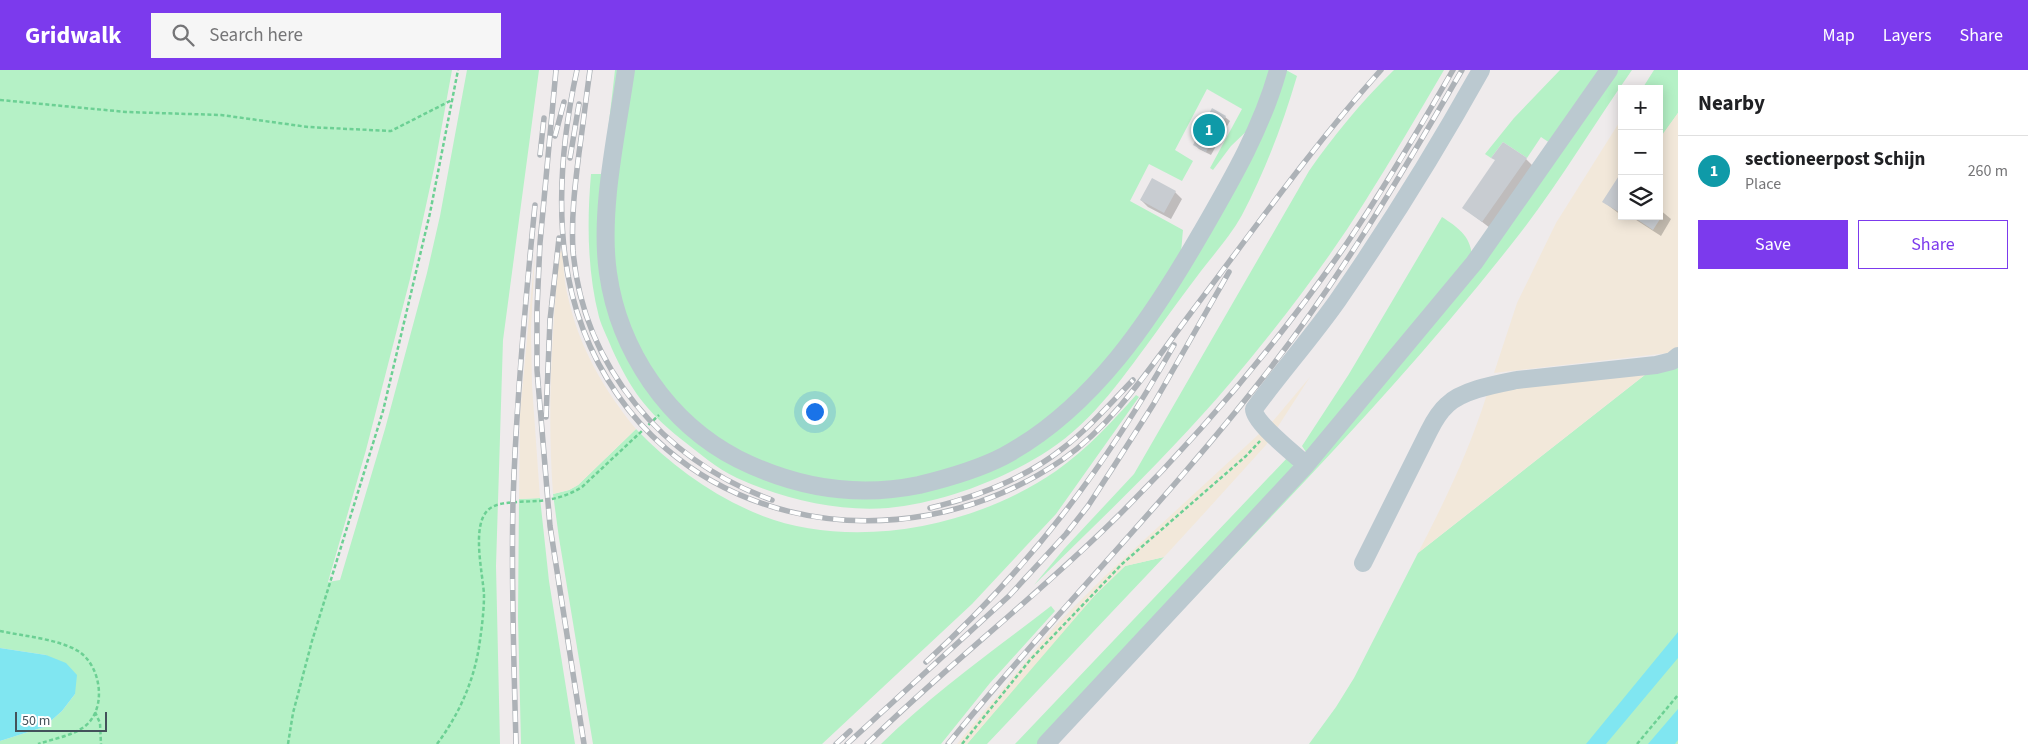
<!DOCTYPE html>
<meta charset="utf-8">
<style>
body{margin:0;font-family:"Source Sans 3",sans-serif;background:#f6f6f6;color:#202124}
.controls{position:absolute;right:15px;top:15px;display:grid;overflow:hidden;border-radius:0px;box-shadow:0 2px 12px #0003}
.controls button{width:45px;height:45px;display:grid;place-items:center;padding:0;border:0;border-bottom:1px solid #e0e0e0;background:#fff;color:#202124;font:25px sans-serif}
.scale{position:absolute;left:15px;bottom:12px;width:92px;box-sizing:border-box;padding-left:5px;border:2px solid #43525a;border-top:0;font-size:14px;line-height:18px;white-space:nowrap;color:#43525a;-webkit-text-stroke:4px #fff;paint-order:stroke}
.you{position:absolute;left:814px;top:341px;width:18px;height:18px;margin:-12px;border:4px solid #fff;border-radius:50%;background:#1a73e8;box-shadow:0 0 0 8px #1a73e833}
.badge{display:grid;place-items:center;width:32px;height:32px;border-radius:50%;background:#7c3aed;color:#fff;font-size:16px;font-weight:700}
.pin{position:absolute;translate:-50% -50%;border:2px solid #fff;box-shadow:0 1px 5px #0006}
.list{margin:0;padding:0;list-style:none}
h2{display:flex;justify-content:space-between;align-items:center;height:65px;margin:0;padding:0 20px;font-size:21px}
h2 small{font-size:16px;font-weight:400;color:#757577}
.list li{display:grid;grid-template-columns:32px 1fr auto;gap:15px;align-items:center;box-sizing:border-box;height:70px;padding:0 20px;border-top:1px solid #e0e0e0}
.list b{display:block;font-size:19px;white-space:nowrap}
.list p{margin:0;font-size:16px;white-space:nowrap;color:#757577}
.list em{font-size:16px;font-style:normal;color:#757577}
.actions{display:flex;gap:10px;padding:15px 20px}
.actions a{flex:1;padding:11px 0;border:1px solid #7c3aed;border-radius:0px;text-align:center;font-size:18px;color:#7c3aed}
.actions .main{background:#7c3aed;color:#fff}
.icon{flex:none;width:28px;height:28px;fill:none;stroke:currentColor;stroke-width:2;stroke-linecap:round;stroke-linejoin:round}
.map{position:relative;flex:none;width:1678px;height:674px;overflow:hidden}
header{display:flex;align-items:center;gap:30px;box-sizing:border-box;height:70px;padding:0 25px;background:#7c3aed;color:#fff}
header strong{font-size:24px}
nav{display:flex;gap:28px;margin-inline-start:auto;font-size:18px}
.search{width:350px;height:45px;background:#f6f6f6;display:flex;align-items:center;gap:12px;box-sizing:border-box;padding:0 18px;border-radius:0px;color:#757577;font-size:19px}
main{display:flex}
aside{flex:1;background:#fff}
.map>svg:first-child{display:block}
</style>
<header>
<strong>Gridwalk</strong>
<div class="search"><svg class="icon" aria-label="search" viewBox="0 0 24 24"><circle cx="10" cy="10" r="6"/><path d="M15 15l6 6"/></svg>Search here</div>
<nav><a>Map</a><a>Layers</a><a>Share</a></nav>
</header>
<main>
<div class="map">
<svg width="1678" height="674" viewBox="0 0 1678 674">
<rect width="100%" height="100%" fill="#efebec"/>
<path fill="#b5f1c6" d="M0 0H452L435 94 410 209 366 380 328 512 340 510 385 359 427 203 440 146 467 0H539L503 270 496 496 500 674H0V671L44 657 62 641 75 624 46 585 0 578Z
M615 0H1272L1259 43 1253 55 1231 76 1213 100 1210 98 1242 39 1207 19 1175 80 1193 91 1182 111 1149 94 1130 131 1183 160C1182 168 1182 178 1180 187 1178 193 1172 200 1168 206 1152 233 1135 258 1115 281 1078 324 1040 360 989 387 976 394 960 398 946 402 853 427 743 408 676 335 647 303 633 273 619 232L609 240 634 295 653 324 681 353 703 373 733 393 790 415 843 424 875 425 931 417 959 410 988 399 1034 374 1093 320 1121 288 1172 221 1244 94 1265 52 1282 0H1286L1297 6C1283 54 1265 101 1242 145 1231 165 1215 183 1201 201 1186 221 1171 241 1157 261 1126 303 1094 351 1049 380 1005 409 942 433 888 438 838 442 783 429 737 408 716 398 699 383 681 369 645 340 631 320 612 279 608 268 602 258 599 247 587 200 587 151 591 104H603Z
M1394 0H1444C1418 44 1392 89 1364 133 1325 195 1279 255 1231 312 1170 384 1101 449 1034 515L1064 479 1134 404 1309 101C1334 65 1362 31 1394 0Z
M1560 0H1602L1550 73 1541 67 1527 88 1503 72 1491 88 1485 84 1514 48Z
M1617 0H1632C1592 57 1557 117 1514 171 1413 300 1299 418 1186 536L1311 397Z
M1654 0H1678V43L1662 66 1659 64V19H1642Z
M1442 147C1457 157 1470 165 1472 185L1308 385 1302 376 1349 304Z
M1678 295V674H1309L1336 637 1354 608 1418 483 1646 304Z
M1136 325 1139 327 1056 444 972 534 822 674H593L559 468 553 424 569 420 578 415 636 359C670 394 707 422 753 442 847 483 974 458 1056 401 1087 379 1111 353 1136 325Z
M1289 386 1293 394 1292 402 1173 526 1037 674H1015Z
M540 428 549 511 575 674H521L518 547 519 429Z
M1164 487 987 674H967L1054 571 1095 525 1125 496Z
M1051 536 1055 541 990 613 941 674H881C934 622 993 581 1051 536Z"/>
<path fill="#f2e8da" d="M1678 43V279L1668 283 1494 303 1517 233 1556 153 1622 48V146H1659V64L1662 65Z
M562 181C564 197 564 212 568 227 579 277 604 320 636 359L578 415 569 420 553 424C547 343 552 263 559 182Z
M535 182 531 259 532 315 540 428 519 429 520 344Z
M1646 304 1418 483C1445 431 1470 379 1487 324L1509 318Z
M1310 307 1266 375 1198 450 1164 487 1125 496 1095 525 967 674H957L1056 555 1105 506 1273 351Z"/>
<path fill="#80e6f1" d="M1678 562V588L1606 674H1586Z
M0 578 46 585 66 593 77 605 75 624 62 641 44 657 0 671Z
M1678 639V670L1675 674H1648Z"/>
<path fill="#0003" d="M1225 47 1230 51 1211 85 1199 79 1194 74Z
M1526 89 1533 96 1490 158 1464 138 1496 91Z
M1622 115V146L1604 132Z
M1175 122 1182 129 1171 149 1148 137 1141 130Z
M1659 139 1671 149 1661 166 1630 146 1628 150 1622 146H1659Z"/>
<path fill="#c8ccd1" d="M1212 38 1226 46 1206 82 1193 75Z
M1503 72 1527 88 1482 152 1462 138 1495 90 1491 88Z
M1622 101V144L1602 132Z
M1152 108 1176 121 1164 143 1140 130Z
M1632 146H1662L1653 160Z"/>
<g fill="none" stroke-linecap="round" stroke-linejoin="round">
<path stroke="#6cd094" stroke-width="2.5" stroke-dasharray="4 2.5" stroke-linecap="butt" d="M0 30 126 42 221 45 308 57 391 61 452 30
M0 561C23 566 58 569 78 581 101 595 108 639 84 657 71 666 53 669 38 674
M95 642 100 653 101 674
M288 674 293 643 312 571 383 341 430 143 458 0
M437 674C460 643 475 609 480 570 482 556 484 540 484 525 483 504 471 456 488 440 499 429 531 433 547 430 559 428 571 424 582 417L659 345
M962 674 1030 590 1122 494 1246 386 1260 371
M1637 674 1678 625"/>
<path stroke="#bbc9d0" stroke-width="18" d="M626 0C617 63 599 141 608 203 619 281 668 353 738 389 794 417 856 428 919 415 948 408 977 400 1004 386 1093 338 1152 248 1201 163 1231 111 1262 58 1278 0
M1306 395C1295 384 1254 353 1254 339 1281 302 1312 267 1338 230 1389 156 1437 79 1481 0
M1363 493 1429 361C1434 351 1439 342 1447 335 1462 320 1497 314 1517 310L1656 295 1672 291 1678 286
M1046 674 1306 395 1474 193 1609 0"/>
<defs>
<path id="rail" d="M556 0 540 173 537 239V300L550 456 584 674
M577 0C559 82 552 179 583 259 658 456 895 504 1062 390 1115 353 1151 296 1190 244 1252 162 1312 77 1381 0
M590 0C586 28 583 55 579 83 575 115 571 148 573 181 583 297 664 391 772 430
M555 66 564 32
M540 85 544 48
M570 88 579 34
M546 347 550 250 559 168
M930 438C976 427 1024 409 1062 379 1088 359 1110 334 1133 310
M926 592C1031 496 1104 399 1174 275
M516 674C514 593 511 513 513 432 516 333 525 234 535 135
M836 674 850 661
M847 674 1009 526 1066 464 1088 436 1114 396 1153 335 1229 202
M867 674C948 594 1040 524 1121 443 1204 360 1280 270 1347 173 1385 117 1419 59 1453 0
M948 674C1050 548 1165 433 1265 305 1340 209 1401 105 1462 0"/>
</defs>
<use href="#rail" stroke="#adb2b7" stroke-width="5.5"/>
<use href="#rail" stroke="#fff" stroke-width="4" stroke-dasharray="11" stroke-linecap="butt"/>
</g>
</svg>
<div class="controls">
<button>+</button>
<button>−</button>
<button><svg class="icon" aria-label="layers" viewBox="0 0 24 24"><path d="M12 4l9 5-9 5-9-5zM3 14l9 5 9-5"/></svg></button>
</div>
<div class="scale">50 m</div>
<div class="you"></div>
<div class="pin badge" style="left:1209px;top:60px;background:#0f9aa8">1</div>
</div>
<aside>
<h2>Nearby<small></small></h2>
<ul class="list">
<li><span class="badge" style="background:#0f9aa8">1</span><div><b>sectioneerpost Schijn</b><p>Place</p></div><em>260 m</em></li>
</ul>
<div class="actions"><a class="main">Save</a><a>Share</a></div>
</aside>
</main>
